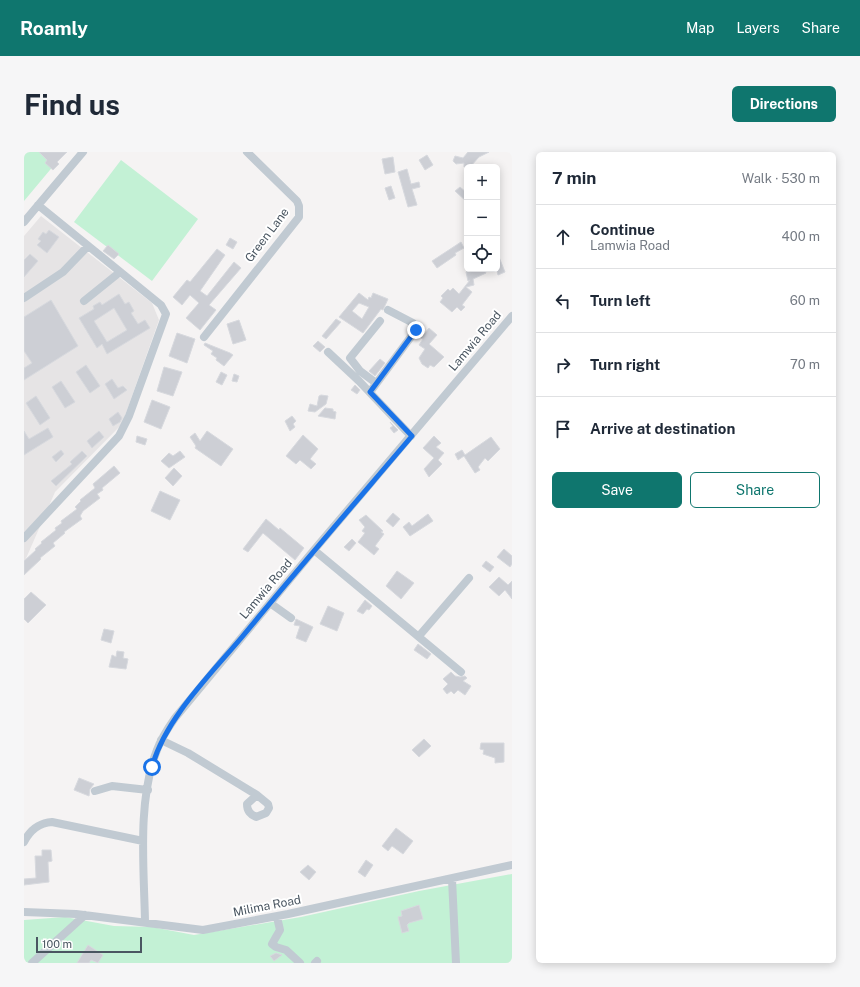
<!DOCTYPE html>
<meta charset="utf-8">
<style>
body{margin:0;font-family:"Public Sans",sans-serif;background:#f6f6f7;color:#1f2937}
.controls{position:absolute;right:12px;top:12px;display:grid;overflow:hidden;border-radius:6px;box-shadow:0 2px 10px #0003}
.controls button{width:36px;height:36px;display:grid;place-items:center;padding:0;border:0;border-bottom:1px solid #e0e1e3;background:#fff;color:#1f2937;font:20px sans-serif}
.scale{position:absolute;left:12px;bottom:10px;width:106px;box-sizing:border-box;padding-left:4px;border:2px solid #4a5661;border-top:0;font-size:11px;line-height:14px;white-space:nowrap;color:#4a5661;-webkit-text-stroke:3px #fff;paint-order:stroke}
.stop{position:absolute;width:12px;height:12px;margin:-9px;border:3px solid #1a73e8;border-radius:50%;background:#fff}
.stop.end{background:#1a73e8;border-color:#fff;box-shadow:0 1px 4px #0008}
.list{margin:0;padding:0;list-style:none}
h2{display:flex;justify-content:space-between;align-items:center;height:52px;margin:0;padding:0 16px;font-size:17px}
h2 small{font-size:13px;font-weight:400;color:#747a83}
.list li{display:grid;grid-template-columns:26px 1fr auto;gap:12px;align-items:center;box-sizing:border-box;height:64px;padding:0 16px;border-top:1px solid #e0e1e3}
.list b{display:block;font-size:15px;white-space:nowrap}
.list p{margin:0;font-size:13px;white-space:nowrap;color:#747a83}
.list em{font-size:13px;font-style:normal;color:#747a83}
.actions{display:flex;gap:8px;padding:12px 16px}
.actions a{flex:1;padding:9px 0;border:1px solid #0f766e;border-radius:6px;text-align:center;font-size:14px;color:#0f766e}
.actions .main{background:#0f766e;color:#fff}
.icon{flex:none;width:22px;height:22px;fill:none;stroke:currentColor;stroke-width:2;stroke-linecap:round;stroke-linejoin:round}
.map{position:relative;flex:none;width:488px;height:811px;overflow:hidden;border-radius:6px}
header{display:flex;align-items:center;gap:24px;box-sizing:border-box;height:56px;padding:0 20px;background:#0f766e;color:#fff}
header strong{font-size:19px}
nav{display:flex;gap:22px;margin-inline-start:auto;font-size:14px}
.intro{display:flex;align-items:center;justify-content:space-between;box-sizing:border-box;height:96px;padding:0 24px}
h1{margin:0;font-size:28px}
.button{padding:10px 18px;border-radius:6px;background:#0f766e;color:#fff;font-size:14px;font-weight:700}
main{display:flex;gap:24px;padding:0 24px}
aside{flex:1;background:#fff;border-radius:6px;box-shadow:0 2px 10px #0003}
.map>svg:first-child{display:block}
</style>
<header>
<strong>Roamly</strong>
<nav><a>Map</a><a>Layers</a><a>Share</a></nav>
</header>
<div class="intro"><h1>Find us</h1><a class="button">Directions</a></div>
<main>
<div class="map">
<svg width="488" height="811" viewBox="0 0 488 811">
<rect width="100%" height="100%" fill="#f5f3f3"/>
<path fill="#e6e4e5" d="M17 64 128 151 135 168 98 272 31 340 0 411V84Z"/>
<path fill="#c3f1d5" d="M0 0H41L0 49Z
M97 8 174 67 128 129 50 70Z
M488 722V811H0V768L41 765 90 774 128 775 170 783 277 765 395 739Z"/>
<path fill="#cdcfd5" stroke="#d7d9de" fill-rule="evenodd" d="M15 0H43L33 10 35 12 29 18 21 11 23 8Z
M444 0H465L455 5 446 15H440V11L432 12 429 9 431 4 439 6Z
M403 3 409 13 401 18 395 8Z
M369 5 371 20 361 22 358 7Z
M383 17 387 32 395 30 396 35 388 37 393 53 384 55 374 20Z
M367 34 371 46 365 48 361 36Z
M436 35 443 41V50L431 39Z
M25 78 35 85 23 101 13 93 17 89 14 87 19 80 22 82Z
M206 86 213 90 209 97 202 93Z
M437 90 440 96 431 101 432 103 413 116 408 109Z
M84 93 95 102 90 107 79 99Z
M193 97 201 103 176 139 183 144 210 110 217 116 185 153 192 158 176 178 162 166 175 151 166 143 158 153 149 145 163 128 166 130Z
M473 100 481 120 474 123 473 119Z
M6 102 14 109 0 125V108Z
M452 117H460L462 121 449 127 450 133 442 135 448 140 438 153 441 155 437 159 433 155 428 160 416 150 419 146 417 144 424 137 426 139 429 136 435 142 446 128 444 129 442 120Z
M335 141 344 148 345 145 347 146 349 141 364 147 359 158 357 157 339 181 315 165ZM335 151 345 155 338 167 328 159Z
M95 142 101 152 105 150 110 159 107 161 114 172 121 168 126 176 83 202 78 192 73 196 55 166 70 157 69 154 76 150 78 153ZM90 156 103 178 83 190 70 169Z
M27 148 54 194 0 228V216L8 211 0 199V165Z
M312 167 317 170 302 187 298 184Z
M215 168 222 188 209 192 203 172Z
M405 176 413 183 405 192 420 205 410 215 406 213 404 216 398 212 395 206 401 197 395 193 399 187 397 186Z
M153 181 171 187 163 211 145 204Z
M294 189 301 195 296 200 289 194Z
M181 191 206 201 209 203 200 214 192 208 193 206 187 202 189 199 180 193Z
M356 207 361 211 351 224 345 219Z
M62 213 76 234 66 241 52 220Z
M140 215 158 220 149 244 133 239Z
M197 220 203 223 198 233 192 230Z
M210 222 215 224 213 230 208 229Z
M88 227 94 236 99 234 103 238 90 247 81 232Z
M37 229 51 250 41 256 28 235Z
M331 233 336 238 333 242 327 238Z
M297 243 304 244 302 252 291 260 284 259 286 252 293 254 295 244Z
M12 244 26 266 16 273 2 251Z
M128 248 146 255 137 277 120 270Z
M301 256 309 257V259L312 260 311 267 294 264Z
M94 260 98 266 96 270 89 274 85 267Z
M268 264 272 269 269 272 271 275 266 279 261 269Z
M366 270 374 278 370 281 366 276 369 274Z
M24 276 29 285 0 303V279L5 287Z
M75 279 80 285 68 296 63 289Z
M183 279 209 297 197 314 171 296 172 294 166 285 171 281 176 289Z
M279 283 294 297 286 307 292 312 287 317 276 308 272 312 262 304Z
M113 284 123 287 121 293 112 290Z
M410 284 417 291 412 295 420 301 414 308 418 312 405 325 400 317 410 306 399 296Z
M467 285 476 297 464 309 461 306 454 315 456 318 451 321 440 304 434 308 431 302 438 298 441 303Z
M37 298 40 302 32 310 28 305Z
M58 299 63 304 32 334 27 329 48 312 46 310Z
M156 299 161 305 145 316 137 309 145 301 149 304Z
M90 314 96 321 78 336 79 338 73 342 76 346 59 359 56 364 58 367 40 380 41 381 29 391 31 394 16 406 17 407 0 423V409L12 398 11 397 18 391 17 390 32 378 31 376 38 371 37 369 53 357 51 355 57 349 56 348 71 336 69 332Z
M150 316 158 324 149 334 141 326Z
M136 339 156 348 146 368 127 359Z
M369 361 376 367 369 375 362 369Z
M404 362 409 369 386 384 379 375 385 370 388 374Z
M342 363 359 379 357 380 360 382 351 394 355 397 350 403 334 390 341 381 338 379 341 375 335 368Z
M242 367 255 378 256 376 280 396 271 408 239 381 224 400 219 397Z
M328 387 332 391 325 399 320 395Z
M480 397 488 404V412L486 415 473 405Z
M462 409 470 415 466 420 458 414Z
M373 419 390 431 377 447 362 434Z
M475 425 484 433 488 429V447L481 438 475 444 465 435Z
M7 440 22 453 4 471 0 467V447Z
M341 448 348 454 345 458 343 457 339 462 333 459Z
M304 454 320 461 313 479 296 472Z
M272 467 289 475 282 490 272 486 276 474 270 473Z
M80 477 90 479 87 491 77 488Z
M394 492 407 502 403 507 390 498Z
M93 499 100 500 99 506 104 507 102 517 85 515 88 503 92 505Z
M427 520 431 524 436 525 441 524 443 526 439 529 447 534 441 543 434 538 430 542 427 539 423 542 419 537 424 532 419 527Z
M400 587 407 594 395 605 388 598Z
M457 591H480V610L471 611V606L459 602 460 598 456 597Z
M55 626 70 632 66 637 65 644 50 638Z
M372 676 389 689 379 702 368 694 364 699 358 694Z
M18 698H27L28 709 24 710 25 730 0 733V727L12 726 11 704H18Z
M342 708 349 713 341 725 334 720Z
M284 713 292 720 285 728 276 720Z
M395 753 399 767 385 771 383 773 385 779 378 781 374 765 378 764 377 759Z
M64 793 79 803 74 811 67 808 65 811H53Z
M252 801 258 803 250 809 246 804Z"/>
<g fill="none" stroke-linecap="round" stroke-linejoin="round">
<path stroke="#c1cad2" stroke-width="8" d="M0 70 59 0
M0 146 39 120 64 94
M60 149 96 120
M180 185 275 65V54L273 49 223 0
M304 200 335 229 387 284
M352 231 336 219 326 206 356 169
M346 240 392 178 389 171 364 158
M0 386 95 284 105 264 142 162 137 153 14 53
M290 398 437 520
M246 451 267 466
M395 484 445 426
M137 588 164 601 233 643
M71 639 88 634 124 638
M233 643 244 652 245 656 242 661 232 665C226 662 223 659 223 652Z
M0 690C6 678 15 671 28 670L119 689
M428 727 432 811
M0 760 52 762 179 778 264 762 488 713
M253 765 256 778 248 792 252 795 262 798 276 811
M121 769C120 716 113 649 133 598 137 587 144 576 151 566L290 398 488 164
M8 811 61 763
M291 811 293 809"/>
</g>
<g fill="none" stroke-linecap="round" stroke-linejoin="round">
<path stroke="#1a73e8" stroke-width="5" d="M128 615C141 567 186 523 218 485 274 417 331 351 388 284L346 240 392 178"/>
</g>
<g text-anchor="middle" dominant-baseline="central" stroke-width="4" stroke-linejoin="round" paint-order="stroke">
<g font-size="12" fill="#4a5661" stroke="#fff">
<text transform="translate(243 83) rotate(-53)">Green Lane</text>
<text transform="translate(451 189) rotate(-50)">Lamwia Road</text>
<text transform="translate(242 437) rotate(-50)">Lamwia Road</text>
<text transform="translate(243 754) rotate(-11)">Milima Road</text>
</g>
</g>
</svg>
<div class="controls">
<button>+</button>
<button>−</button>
<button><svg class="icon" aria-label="locate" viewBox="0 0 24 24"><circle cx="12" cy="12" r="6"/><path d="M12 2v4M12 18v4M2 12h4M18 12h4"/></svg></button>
</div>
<div class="scale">100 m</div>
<div class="stop" style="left:128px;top:615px"></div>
<div class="stop end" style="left:392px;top:178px"></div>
</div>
<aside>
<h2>7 min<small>Walk · 530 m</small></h2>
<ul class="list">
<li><svg class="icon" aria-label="ahead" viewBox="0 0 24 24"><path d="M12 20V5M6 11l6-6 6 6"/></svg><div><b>Continue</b><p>Lamwia Road</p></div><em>400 m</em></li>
<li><svg class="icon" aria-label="left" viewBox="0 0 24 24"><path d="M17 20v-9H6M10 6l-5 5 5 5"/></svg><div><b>Turn left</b></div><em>60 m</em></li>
<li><svg class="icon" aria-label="right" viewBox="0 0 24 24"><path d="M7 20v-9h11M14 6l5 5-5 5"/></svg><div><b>Turn right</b></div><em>70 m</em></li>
<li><svg class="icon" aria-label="arrive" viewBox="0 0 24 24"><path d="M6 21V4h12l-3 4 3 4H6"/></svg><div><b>Arrive at destination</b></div></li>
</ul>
<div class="actions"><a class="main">Save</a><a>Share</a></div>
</aside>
</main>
